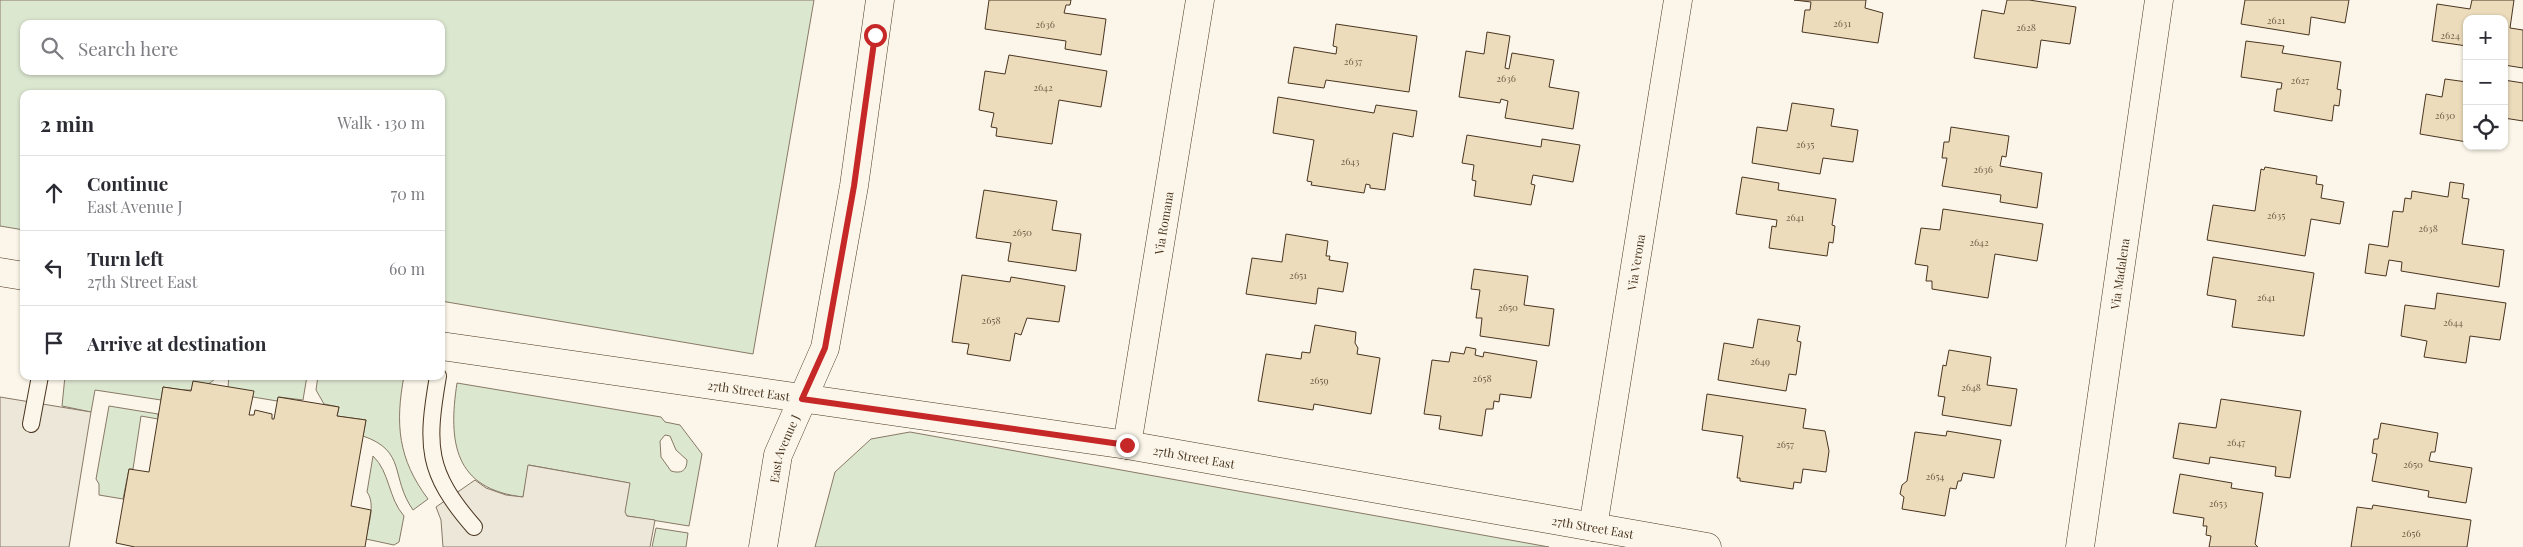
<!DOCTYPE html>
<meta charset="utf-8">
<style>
body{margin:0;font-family:"Playfair Display",serif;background:#f7f7f7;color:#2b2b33}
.controls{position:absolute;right:15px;top:15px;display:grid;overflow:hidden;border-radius:10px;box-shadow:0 1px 4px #0004}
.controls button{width:45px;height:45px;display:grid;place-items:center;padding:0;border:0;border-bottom:1px solid #e1e1e2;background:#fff;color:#2b2b33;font:25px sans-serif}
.stop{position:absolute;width:15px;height:15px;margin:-11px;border:4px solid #c62828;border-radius:50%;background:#fff}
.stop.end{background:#c62828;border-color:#fff;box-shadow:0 1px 5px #0008}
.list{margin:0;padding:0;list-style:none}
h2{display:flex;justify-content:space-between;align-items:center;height:65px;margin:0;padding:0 20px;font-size:21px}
h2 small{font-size:16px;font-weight:400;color:#7c7c81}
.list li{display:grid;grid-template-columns:32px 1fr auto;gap:15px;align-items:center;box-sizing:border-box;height:75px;padding:0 20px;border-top:1px solid #e1e1e2}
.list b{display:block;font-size:19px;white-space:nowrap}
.list p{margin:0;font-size:16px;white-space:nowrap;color:#7c7c81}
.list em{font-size:16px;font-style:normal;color:#7c7c81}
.icon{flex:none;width:28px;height:28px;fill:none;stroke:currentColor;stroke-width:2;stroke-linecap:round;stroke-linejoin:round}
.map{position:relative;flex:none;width:2523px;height:547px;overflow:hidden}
.search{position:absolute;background:#fff;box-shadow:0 1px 4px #0004;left:20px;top:20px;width:425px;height:55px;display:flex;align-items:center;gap:12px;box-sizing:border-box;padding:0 18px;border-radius:10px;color:#7c7c81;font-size:19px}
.panel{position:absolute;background:#fff;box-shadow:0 1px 4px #0004;left:20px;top:90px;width:425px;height:290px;border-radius:10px}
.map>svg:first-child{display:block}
</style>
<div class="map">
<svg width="2523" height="547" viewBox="0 0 2523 547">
<rect width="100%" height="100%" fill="#fbf6e9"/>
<path fill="#dce7d0" stroke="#887966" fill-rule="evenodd" d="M0 0H814L753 354 441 301V94H24V230L0 226ZM24 24H441V71H24Z
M65 376H219C197 394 190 391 163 387L161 400 95 390 91 412 62 406Z
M229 376H307L303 400 279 397 277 401 253 397 228 387Z
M318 376H404C395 424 398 459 428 499L413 510C390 477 407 451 363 436L366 420 337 416 339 407 324 404 316 390Z
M457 383 661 417 665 422 680 425 702 454 689 526 627 516 624 512 629 483 529 465 523 497C454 489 448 442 457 383ZM665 435 670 436 676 450 687 460C687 471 681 474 671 471L661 457 660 441Z
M109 406 158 414V419L141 416 133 469H129L123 499 99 495V484L96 479Z
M910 432 1549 547H815L835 472 871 439Z
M373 456C390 472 388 498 404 516L399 542 394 545 366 539C368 525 376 504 367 492Z
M656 528 688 533 686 547H652Z"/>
<path fill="#ede7d9" stroke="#887966" d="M0 397 91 412 69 547H0Z
M528 465 630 483 625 512 627 516 655 520 650 547H443L441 520 436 507 475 480 486 488 506 495 523 497Z"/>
<path fill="#ecdcbc" stroke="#4a3520" d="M989 0H1071L1070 5H1066L1064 13 1106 19 1101 55 1065 49 1066 41 985 29Z
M1794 0H1866L1865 8 1883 13 1878 43 1802 32 1805 10H1810L1811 2Z
M2007 0H2029L2076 7 2070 44 2041 40 2037 68 1974 58 1982 10 2004 14Z
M2245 0H2349L2345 23 2311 17 2309 35 2241 24Z
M2472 0H2514L2510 28 2523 30V68L2504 65V19H2467V46L2432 41 2437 4 2470 9Z
M1336 24 1417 36 1409 92 1326 80 1324 88 1288 83 1294 47 1336 54 1337 47 1333 46Z
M1487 32 1510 36 1505 68 1509 69 1512 53 1554 60 1549 87 1579 92 1573 129 1505 118 1508 101 1501 99 1500 103 1459 97 1466 51 1484 54Z
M2246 41 2284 46 2282 53 2341 62 2337 89 2341 90 2339 106 2334 105 2332 121 2274 111 2277 89H2281L2282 83 2241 77Z
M1009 55 1107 71 1101 107 1059 100 1052 144 996 136 997 128 991 127 994 113 979 110 985 71 1005 74Z
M2445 79 2467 82V142L2420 134 2426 94 2442 97Z
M2504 80 2523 83V121L2504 118Z
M1278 97 1374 113 1376 105 1417 111 1413 137 1393 133 1385 190 1370 188V185L1366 184 1364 193 1311 185 1312 182 1307 181 1314 140 1273 133Z
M1792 103 1834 109 1831 126 1858 130 1853 162 1823 158 1820 174 1752 163 1757 127 1787 131Z
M1951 127 2009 136 2006 157 2002 156 2000 166 2042 173 2037 208 2000 202 2001 195 1942 186 1947 158H1942L1944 142H1949Z
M1467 135 1541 147 1542 139 1580 145 1573 182 1533 175 1531 184 1535 185 1531 205 1474 196 1476 181 1472 180 1474 165 1462 163Z
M2265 167 2317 176 2316 184 2323 185 2321 198 2344 202 2340 224 2311 219 2305 256 2207 240 2213 205 2255 211 2261 169 2264 170Z
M1742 177 1779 183 1778 190 1836 199 1832 225 1835 226 1833 243 1829 242 1827 256 1769 248 1772 226 1776 227 1777 220 1736 214Z
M2450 182 2464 184 2462 198 2469 199 2462 244 2504 250 2499 287 2401 271 2402 262 2389 260 2386 276 2365 273 2369 244 2388 247 2393 211 2403 212 2405 198 2411 199 2412 191 2448 197Z
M984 190 1057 201 1052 230 1081 234 1076 271 1008 261 1011 243 976 238Z
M1943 209 2043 224 2037 261 1995 254 1988 298 1932 289V281H1926L1928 266 1915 264 1921 228 1940 230Z
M1286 234 1328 241 1326 256H1330L1329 260 1348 263 1343 292 1318 288 1316 304 1246 294 1252 258 1282 262Z
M2213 257 2314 273 2304 336 2232 327 2236 300 2207 295Z
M1474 269 1528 276 1524 305 1554 309 1549 346 1480 336 1482 318H1476L1480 290 1471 289Z
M962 275 1010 282 1011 277 1065 286 1059 322 1027 318 1021 335 1015 333 1010 361 967 354 969 344 952 342Z
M2437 293 2506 303 2500 340 2470 336 2466 363 2424 357 2427 341 2401 336 2405 305 2435 309Z
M1758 319 1800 326 1797 341 1801 342 1796 375 1789 374 1786 391 1718 380 1724 343 1753 348Z
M1315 325 1356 332 1355 343 1358 348 1357 354 1380 358 1371 414 1314 404 1313 410 1258 401 1266 354 1301 359 1302 352 1310 353Z
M1466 347 1476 349 1475 355 1483 357 1484 352 1537 361 1531 398 1500 394 1499 402 1494 401 1493 409H1486L1482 436 1439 429 1441 416 1424 414 1432 360 1449 362 1451 352 1464 354Z
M1949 350 1991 357 1987 385 2017 389 2011 426 1942 415 1945 397 1938 396 1943 365 1946 366Z
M193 381 254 391 249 415H254L255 410 272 414V419H274L278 397 339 407 337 416 366 420 351 506 371 510 365 547H135L116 543 129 469 149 472 163 387 191 391Z
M1707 394 1806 409 1803 428 1825 431 1829 451 1826 472 1803 469 1801 483 1794 482 1793 489 1740 481V478H1737L1743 436 1702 430Z
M2221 399 2301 411 2290 478 2275 476 2276 467 2210 457 2209 464 2173 458 2179 423 2216 428Z
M2381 423 2438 433 2435 452H2431L2429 461 2472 468 2466 503 2428 497 2429 491 2372 481 2377 454 2372 453 2374 439H2378Z
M1947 431 2001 440 1994 478 1963 473 1961 481H1958L1956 489 1950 488 1945 516 1902 509 1904 497 1900 494 1902 485 1907 481 1915 432 1946 436Z
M2180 474 2232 483 2231 488 2263 493 2255 544 2258 547H2209L2211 536 2206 535 2207 526H2203L2204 518 2173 513Z
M2373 505 2471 520 2467 547H2351L2357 507 2372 509Z"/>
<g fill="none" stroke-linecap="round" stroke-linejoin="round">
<defs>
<path id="service" d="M438 376C426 446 426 472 474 527
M31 424 40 376"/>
<g id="minor">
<path d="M0 272 24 276"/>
<path id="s1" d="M441 346 1127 445 1707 547"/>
<path id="s2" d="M1127 445 1200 0"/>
<path id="s3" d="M1593 527 1678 0"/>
<path id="s4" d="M2080 547 2159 0"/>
</g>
<g id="primary">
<path id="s5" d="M763 547 778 455 825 348 854 186 880 0"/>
</g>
</defs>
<use href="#service" stroke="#4a3520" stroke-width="18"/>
<use href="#minor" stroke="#4a3520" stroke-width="29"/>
<use href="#primary" stroke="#4a3520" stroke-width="29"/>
<use href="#service" stroke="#fbf6e9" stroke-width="16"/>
<use href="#minor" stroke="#fbf6e9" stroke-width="28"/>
<use href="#primary" stroke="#fbf6e9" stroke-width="28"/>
</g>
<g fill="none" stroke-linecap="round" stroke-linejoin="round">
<path stroke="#c62828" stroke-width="6" d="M875 35 854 186 825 348 802 399 1127 445"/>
</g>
<g text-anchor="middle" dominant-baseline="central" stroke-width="4" stroke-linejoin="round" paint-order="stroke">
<g font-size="10" fill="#725f47">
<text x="2276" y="20">2621</text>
<text x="1842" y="23">2631</text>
<text x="1045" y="24">2636</text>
<text x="2026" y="27">2628</text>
<text x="2450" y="35">2624</text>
<text x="1353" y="61">2637</text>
<text x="1506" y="78">2636</text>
<text x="2300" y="80">2627</text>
<text x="1043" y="87">2642</text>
<text x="2445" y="115">2630</text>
<text x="1805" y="144">2635</text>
<text x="1350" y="161">2643</text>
<text x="1983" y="169">2636</text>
<text x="2276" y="215">2635</text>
<text x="1795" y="217">2641</text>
<text x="2428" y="228">2638</text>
<text x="1022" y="232">2650</text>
<text x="1979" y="242">2642</text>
<text x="1298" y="275">2651</text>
<text x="2266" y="297">2641</text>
<text x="1508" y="307">2650</text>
<text x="991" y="320">2658</text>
<text x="2453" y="322">2644</text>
<text x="1760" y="361">2649</text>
<text x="1482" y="378">2658</text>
<text x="1319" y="380">2659</text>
<text x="1971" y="387">2648</text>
<text x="2236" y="442">2647</text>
<text x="1785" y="444">2657</text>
<text x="2413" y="464">2650</text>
<text x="1935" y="476">2654</text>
<text x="2218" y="503">2653</text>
<text x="2411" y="533">2656</text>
</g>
<g font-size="12" fill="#4a3520" stroke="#fbf6e9">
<text stroke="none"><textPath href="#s2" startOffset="225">Via Romana</textPath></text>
<text stroke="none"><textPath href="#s3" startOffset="268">Via Verona</textPath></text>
<text stroke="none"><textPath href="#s4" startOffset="276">Via Madalena</textPath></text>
<text stroke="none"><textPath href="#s1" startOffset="311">27th Street East</textPath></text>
<text stroke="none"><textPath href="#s5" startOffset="101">East Avenue J</textPath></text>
<text stroke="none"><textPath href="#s1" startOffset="761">27th Street East</textPath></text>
<text stroke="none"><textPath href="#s1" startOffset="1166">27th Street East</textPath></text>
</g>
</g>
</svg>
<div class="controls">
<button>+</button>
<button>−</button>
<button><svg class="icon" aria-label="locate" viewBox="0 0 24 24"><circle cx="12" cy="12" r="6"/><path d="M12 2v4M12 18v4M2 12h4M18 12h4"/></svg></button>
</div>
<div class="stop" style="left:875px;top:35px"></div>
<div class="stop end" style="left:1127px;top:445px"></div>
<div class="search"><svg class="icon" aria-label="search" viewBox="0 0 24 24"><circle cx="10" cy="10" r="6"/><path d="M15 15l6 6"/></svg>Search here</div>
<section class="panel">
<h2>2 min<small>Walk · 130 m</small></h2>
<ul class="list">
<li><svg class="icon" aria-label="ahead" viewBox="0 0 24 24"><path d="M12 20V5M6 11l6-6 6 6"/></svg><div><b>Continue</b><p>East Avenue J</p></div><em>70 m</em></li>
<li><svg class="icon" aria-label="left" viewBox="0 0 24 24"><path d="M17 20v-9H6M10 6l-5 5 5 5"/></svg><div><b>Turn left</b><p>27th Street East</p></div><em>60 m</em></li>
<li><svg class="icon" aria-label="arrive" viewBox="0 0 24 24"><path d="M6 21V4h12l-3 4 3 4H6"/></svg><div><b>Arrive at destination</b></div></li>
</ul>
</section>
</div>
